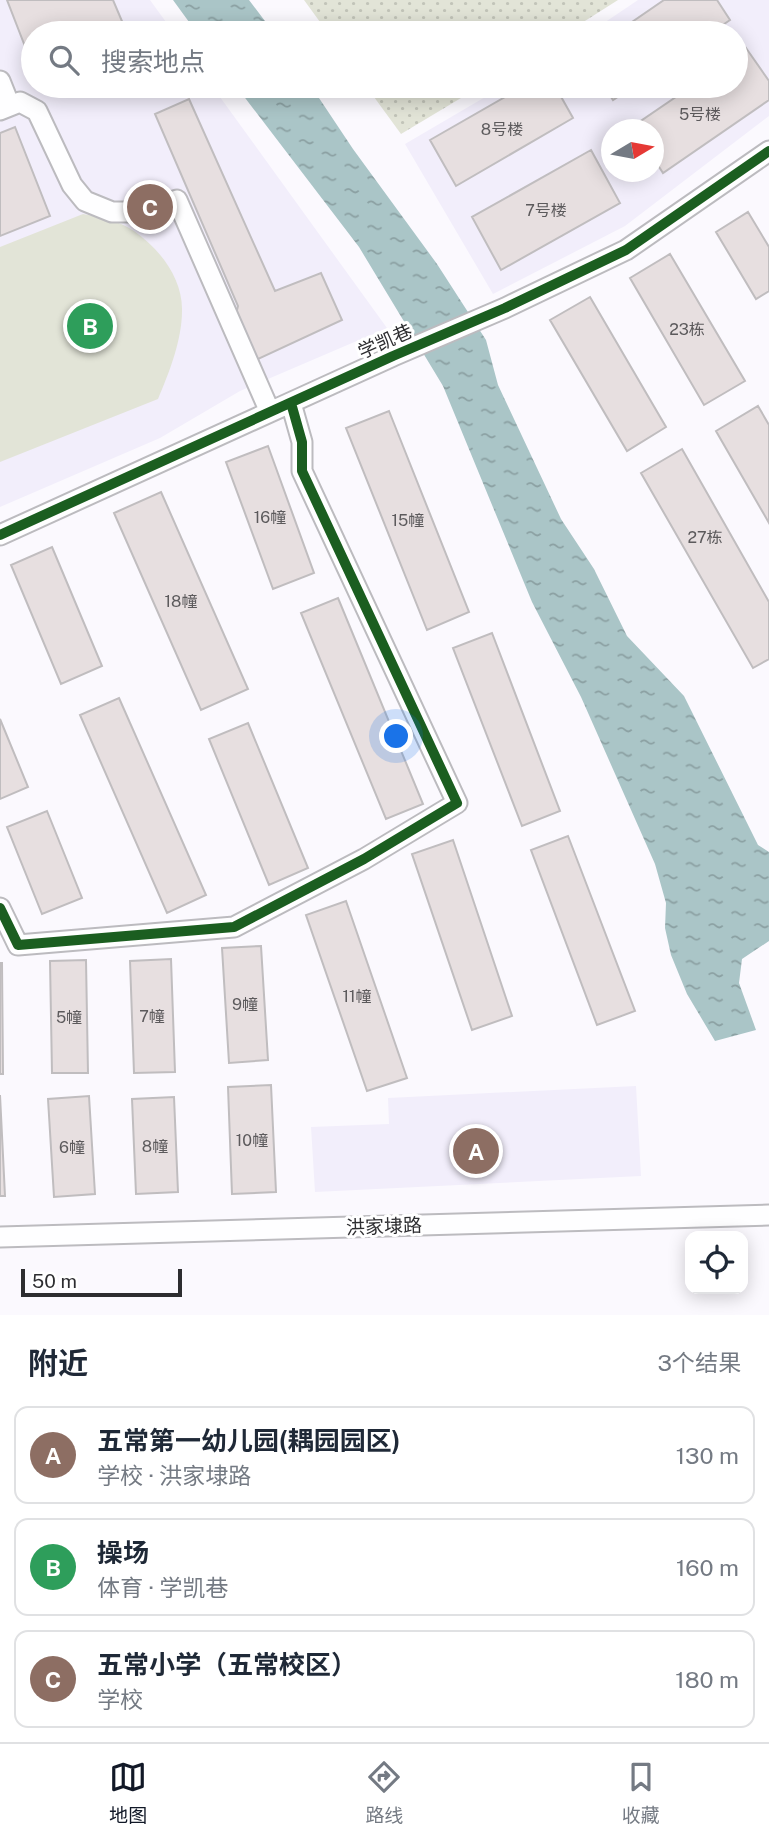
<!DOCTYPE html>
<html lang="zh">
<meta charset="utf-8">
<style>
body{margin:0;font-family:"Public Sans","Noto Sans SC",sans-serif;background:#f6f6f7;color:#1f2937}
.controls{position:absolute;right:21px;bottom:21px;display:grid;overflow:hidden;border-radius:14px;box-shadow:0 4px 18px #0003}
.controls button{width:63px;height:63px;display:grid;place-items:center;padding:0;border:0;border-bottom:2px solid #e0e1e3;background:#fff;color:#1f2937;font:35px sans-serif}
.compass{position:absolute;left:601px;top:119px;width:63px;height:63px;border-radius:50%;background:#fff;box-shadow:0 4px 18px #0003;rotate:80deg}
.scale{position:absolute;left:21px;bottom:18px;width:161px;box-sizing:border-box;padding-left:7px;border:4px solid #2d2d30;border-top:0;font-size:19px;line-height:24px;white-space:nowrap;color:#2d2d30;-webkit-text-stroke:5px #fff;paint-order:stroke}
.you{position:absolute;left:397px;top:737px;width:24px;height:24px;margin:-18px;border:5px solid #fff;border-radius:50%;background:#1a73e8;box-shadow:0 0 0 10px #1a73e833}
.badge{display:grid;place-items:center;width:46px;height:46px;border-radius:50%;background:#111827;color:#fff;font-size:23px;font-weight:700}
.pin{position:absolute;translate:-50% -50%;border:4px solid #fff;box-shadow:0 2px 7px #0006}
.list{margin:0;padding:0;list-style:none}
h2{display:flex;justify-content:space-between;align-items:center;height:91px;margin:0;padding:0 28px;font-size:30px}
h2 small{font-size:23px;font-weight:400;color:#747a83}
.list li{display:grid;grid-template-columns:46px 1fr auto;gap:21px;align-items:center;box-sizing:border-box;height:98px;margin:0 14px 14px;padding:0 14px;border:2px solid #e0e1e3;border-radius:14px}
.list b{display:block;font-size:26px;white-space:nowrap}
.list p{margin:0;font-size:23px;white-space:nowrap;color:#747a83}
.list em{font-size:23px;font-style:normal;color:#747a83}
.icon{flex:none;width:38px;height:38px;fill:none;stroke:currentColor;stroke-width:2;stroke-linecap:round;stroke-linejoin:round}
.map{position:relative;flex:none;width:769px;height:1315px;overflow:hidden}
.search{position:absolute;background:#fff;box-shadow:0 4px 18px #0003;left:21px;right:21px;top:21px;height:77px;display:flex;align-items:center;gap:18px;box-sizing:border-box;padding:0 24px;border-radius:38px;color:#747a83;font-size:26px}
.sheet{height:427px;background:#fff}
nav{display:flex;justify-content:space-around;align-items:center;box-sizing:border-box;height:98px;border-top:2px solid #e0e1e3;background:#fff;font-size:19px;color:#747a83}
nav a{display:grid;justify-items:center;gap:4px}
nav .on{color:#111827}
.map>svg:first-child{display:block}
</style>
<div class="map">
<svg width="769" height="1315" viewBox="0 0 769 1315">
<defs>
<pattern id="grass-dots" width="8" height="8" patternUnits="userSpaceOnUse" patternTransform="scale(1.75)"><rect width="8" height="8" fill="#e2e4d7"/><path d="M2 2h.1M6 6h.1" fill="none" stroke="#c2c4b9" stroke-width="1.8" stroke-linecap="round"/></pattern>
<pattern id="water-ripples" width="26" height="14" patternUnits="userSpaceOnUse" patternTransform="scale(1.75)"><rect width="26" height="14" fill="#aac5c7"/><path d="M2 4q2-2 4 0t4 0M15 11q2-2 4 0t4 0" fill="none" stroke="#8ba0a2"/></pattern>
</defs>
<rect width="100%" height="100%" fill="#fbf9fe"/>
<path fill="#f2eefb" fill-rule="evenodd" d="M0 0H150L174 33H33V86H212L387 328 240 391 160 438 0 507Z
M638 0H769V116L625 226 493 294 405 144 504 86H736V33H589ZM612 130H654V172H612Z
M636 1086 641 1176 315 1192 311 1127 389 1124 388 1098Z"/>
<path fill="url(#grass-dots)" d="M304 0H618L566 33H328Z
M366 86H481L401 134Z"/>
<path fill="#e2e4d7" d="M83 214C101 217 119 221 134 231 160 249 183 279 182 311 182 340 169 373 158 399L0 462V247Z"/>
<path fill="url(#water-ripples)" d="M173 0H249L274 33H197Z
M236 86H311L353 149 437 264 486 340 498 385 561 519 594 569 627 636 684 696 758 845 769 852V941L742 959 739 983 756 1030 715 1041 687 994 671 955 665 928 666 903 655 864 581 697 532 602 443 386 359 247Z"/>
<path fill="#e7dfe0" stroke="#c0bdbf" stroke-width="2" d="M7 0H113L127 33H33V67Z
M664 0H717L730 20 711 33H616Z
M746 48 769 81V100L663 173 654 159V130H633L632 127 692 86H736V56Z
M524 86H555L573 118 456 186 430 140Z
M604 86H634L613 100Z
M189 99 275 291 321 273 342 320 256 360 236 314 238 306 155 114Z
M15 127 50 216 0 236V133Z
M591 150 620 203 501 270 472 217Z
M748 212 769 247V291L756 299 716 232Z
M670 254 745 381 704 405 630 278Z
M590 297 666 427 627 451 550 320Z
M758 406 769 425V523L716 431Z
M389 411 469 612 427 630 346 428Z
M268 446 314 573 273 589 226 462Z
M682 449 769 602V659L753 668 641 473Z
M161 492 248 689 201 710 114 513Z
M52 547 102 666 61 684 11 565Z
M338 598 423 804 386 819 301 613Z
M492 633 560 811 522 826 453 648Z
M119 698 206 895 167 913 80 715Z
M0 719 28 787 0 799Z
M248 723 308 868 269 885 209 739Z
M47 811 82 898 42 914 7 827Z
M568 836 635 1011 597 1025 531 850Z
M453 840 512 1016 472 1030 412 854Z
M346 901 407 1078 367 1091 306 915Z
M261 946 268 1060 229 1063 222 948Z
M171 959 175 1072 134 1073 130 961Z
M86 960 88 1073H52L50 961Z
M0 963H2L3 1074H0Z
M271 1085 276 1192 232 1194 228 1087Z
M0 1095 5 1196H0Z
M89 1096 95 1194 54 1197 48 1099Z
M174 1097 178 1192 136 1194 132 1099Z"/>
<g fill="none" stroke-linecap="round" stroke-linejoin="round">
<defs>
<path id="street" d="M0 81 10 106
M0 110 20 102 37 111 72 185 85 201 112 212H146L177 200 270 412
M0 535 393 356 505 308 626 250 769 151
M0 908 18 945 234 927 364 859 457 803 302 471V442L291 403
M0 1237 769 1215"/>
</defs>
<use href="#street" stroke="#bcbbbf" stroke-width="23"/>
<use href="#street" stroke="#fefeff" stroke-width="19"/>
<defs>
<path id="cycleway" d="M0 535 393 356 505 308 626 250 769 151
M0 908 18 945 234 927 364 859 457 803 302 471V442L291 403"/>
</defs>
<use href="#cycleway" stroke="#fff" stroke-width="15"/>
<use href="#cycleway" stroke="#1b5e20" stroke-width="10"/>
</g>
<g text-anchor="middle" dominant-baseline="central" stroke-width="6" stroke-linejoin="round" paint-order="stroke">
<g font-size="16" fill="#5c5a5c">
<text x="700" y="114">5号楼</text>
<text x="502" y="129">8号楼</text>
<text x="546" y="210">7号楼</text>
<text x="687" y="329">23栋</text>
<text x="270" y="517">16幢</text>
<text x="408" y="520">15幢</text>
<text x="705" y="537">27栋</text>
<text x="181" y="601">18幢</text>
<text x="357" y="996">11幢</text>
<text x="245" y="1004">9幢</text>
<text x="152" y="1016">7幢</text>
<text x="69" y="1017">5幢</text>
<text x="252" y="1140">10幢</text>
<text x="155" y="1146">8幢</text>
<text x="72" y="1147">6幢</text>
</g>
<g font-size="19" fill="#2d2d30" stroke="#fff">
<text transform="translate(385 341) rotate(-24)">学凯巷</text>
<text transform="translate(384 1226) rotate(-2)">洪家埭路</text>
</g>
</g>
</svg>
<div class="controls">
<button><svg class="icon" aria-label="locate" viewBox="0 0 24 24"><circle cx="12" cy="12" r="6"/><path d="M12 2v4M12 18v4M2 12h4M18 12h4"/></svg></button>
</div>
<svg class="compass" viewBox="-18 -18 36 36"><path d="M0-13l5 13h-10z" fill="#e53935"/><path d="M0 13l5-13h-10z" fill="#747a83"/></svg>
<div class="scale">50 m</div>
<div class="you"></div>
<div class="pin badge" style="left:476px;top:1151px;background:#8d6e63">A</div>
<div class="pin badge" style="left:90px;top:326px;background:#2e9e5b">B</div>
<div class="pin badge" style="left:150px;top:207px;background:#8d6e63">C</div>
<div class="search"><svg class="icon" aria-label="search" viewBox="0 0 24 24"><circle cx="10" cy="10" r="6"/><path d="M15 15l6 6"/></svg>搜索地点</div>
</div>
<section class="sheet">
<h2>附近<small>3个结果</small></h2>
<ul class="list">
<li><span class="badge" style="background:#8d6e63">A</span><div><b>五常第一幼儿园(耦园园区)</b><p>学校 · 洪家埭路</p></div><em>130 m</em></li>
<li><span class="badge" style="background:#2e9e5b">B</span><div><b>操场</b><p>体育 · 学凯巷</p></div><em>160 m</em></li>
<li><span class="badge" style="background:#8d6e63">C</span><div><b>五常小学（五常校区）</b><p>学校</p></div><em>180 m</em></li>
</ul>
</section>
<nav>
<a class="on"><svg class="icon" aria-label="map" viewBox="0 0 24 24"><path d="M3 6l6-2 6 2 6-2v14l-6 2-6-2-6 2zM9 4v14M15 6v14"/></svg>地图</a>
<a><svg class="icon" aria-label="directions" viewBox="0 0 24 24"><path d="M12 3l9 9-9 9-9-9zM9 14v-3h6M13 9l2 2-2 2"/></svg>路线</a>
<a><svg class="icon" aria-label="saved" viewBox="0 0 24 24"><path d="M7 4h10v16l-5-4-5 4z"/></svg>收藏</a>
</nav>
